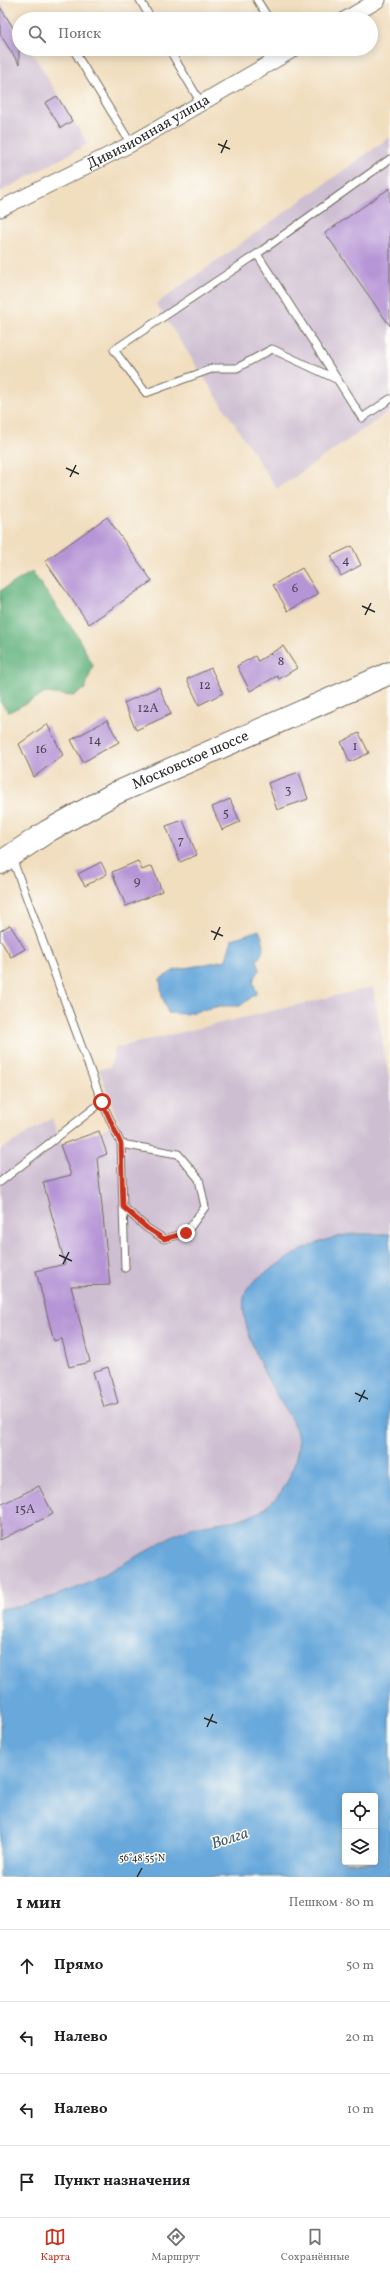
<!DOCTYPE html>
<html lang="ru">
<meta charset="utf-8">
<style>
body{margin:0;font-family:Vollkorn,serif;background:#f6f6f6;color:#202124}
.controls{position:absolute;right:12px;bottom:12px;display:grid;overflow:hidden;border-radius:4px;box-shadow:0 2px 10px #0003}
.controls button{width:36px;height:36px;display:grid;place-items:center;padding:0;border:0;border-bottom:1px solid #e0e0e0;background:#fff;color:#202124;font:20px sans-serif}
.stop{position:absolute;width:12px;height:12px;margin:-9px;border:3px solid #c8321e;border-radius:50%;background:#fff}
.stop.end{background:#c8321e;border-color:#fff;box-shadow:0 1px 4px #0008}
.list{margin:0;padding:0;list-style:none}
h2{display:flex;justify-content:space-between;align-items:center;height:52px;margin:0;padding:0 16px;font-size:17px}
h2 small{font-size:13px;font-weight:400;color:#757577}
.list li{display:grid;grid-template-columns:26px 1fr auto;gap:12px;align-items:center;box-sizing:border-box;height:72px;padding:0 16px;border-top:1px solid #e0e0e0}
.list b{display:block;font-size:15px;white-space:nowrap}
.list em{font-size:13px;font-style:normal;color:#757577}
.icon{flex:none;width:22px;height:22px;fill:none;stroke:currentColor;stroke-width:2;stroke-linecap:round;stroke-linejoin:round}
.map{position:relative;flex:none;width:390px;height:1877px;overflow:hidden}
.search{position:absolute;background:#fff;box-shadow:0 2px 10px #0003;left:12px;right:12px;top:12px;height:44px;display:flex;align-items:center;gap:10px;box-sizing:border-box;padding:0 14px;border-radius:22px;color:#757577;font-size:15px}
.sheet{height:340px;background:#fff}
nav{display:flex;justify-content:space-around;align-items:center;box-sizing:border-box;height:56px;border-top:1px solid #e0e0e0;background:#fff;font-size:11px;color:#757577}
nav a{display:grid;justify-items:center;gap:2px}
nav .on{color:#c8321e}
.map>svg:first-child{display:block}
</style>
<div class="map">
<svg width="390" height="1877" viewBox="0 0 390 1877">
<rect width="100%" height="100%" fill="#fdfcf7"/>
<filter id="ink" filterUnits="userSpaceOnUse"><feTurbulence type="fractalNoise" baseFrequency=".025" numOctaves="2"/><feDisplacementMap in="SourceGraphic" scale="8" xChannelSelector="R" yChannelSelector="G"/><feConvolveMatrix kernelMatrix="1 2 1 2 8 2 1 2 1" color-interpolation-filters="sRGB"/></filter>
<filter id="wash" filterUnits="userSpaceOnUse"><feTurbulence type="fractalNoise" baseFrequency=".012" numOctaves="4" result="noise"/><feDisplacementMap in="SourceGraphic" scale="16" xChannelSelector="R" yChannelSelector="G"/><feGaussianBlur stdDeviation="0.9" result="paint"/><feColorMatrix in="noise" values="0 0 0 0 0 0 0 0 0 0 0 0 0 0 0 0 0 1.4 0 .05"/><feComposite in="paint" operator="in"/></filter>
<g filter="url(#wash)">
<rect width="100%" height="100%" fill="#f1debf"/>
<path fill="#cebed1" d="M0 1 19 32V49H30L88 144 0 192Z
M390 137V411L277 489 156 304Z
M373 987 390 1085V1234H353L307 1246 255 1280 274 1391 289 1414 297 1436 298 1447 294 1465 282 1494 265 1508 249 1516 186 1529 106 1573 59 1595 30 1605 0 1609V1150L52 1118 61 1145 119 1124 99 1069 110 1067 115 1048Z"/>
<path fill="#64b47f" stroke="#487055" d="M32 572 76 634 93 665 85 689 73 696 46 693 9 712 0 702V591Z"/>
<path fill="#68a8db" stroke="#4a6a83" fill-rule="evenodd" d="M259 930C264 941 266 950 257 960L260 969 253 981 257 993 240 1006H220L185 1014 168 1013 162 996 160 979 175 970 226 960 232 939Z
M353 1234H390V1877H0V1609C54 1602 92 1581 139 1555 155 1547 168 1536 185 1530 211 1520 243 1525 266 1507 285 1493 294 1471 298 1448 300 1427 284 1409 275 1392 262 1371 235 1314 246 1291 251 1281 264 1274 273 1268 298 1250 322 1238 353 1234ZM345 1796H375V1862H345Z"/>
<g id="blocks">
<path fill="#b695d6" d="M0 7 19 37V64L0 34Z
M57 96 72 121 61 128 45 103Z
M390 188V326L325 233Z
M107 517 152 581 89 624 45 561Z
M352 546 361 565 341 576 331 556Z
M302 568 318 594 288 611 273 585Z
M283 646 297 668 279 679 277 676 250 691 237 666 255 656 258 661Z
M211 668 223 693 199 705 187 679Z
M159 687 171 714 136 730 124 703Z
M107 720 119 742 83 762 71 740Z
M47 724 63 755 34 777 19 744Z
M359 733 369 753 350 762 341 742Z
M299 772 308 799 277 810 268 783Z
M230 799 240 822 222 830 212 807Z
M183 820 197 855 180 862 166 826Z
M138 861 142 870 152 866 162 891 126 906 112 872Z
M101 862 107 874 85 886 78 874Z
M10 925 25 949 11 957 0 940V931Z
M99 1131 107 1154 97 1158 110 1285 71 1286 90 1362 69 1367 62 1339 54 1341 36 1271 65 1264 43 1182 71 1175 60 1145Z
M108 1367 118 1403 104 1407 93 1372Z
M39 1486 53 1514 0 1540V1505Z"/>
</g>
</g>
<g filter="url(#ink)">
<use href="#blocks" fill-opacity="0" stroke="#706a5f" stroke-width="1"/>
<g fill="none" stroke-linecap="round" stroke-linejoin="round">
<defs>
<path id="service" d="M140 0 151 19
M257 0 269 19
M73 49 131 144
M169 49 201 103
M257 254 362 418 390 399
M336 379 272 349 237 368H214L146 393 114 350 257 254 390 159
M12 858 102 1102 121 1144 125 1268
M121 1144 178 1154 199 1179 205 1207 186 1233 164 1239 147 1228 123 1207
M0 1182 102 1102"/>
<g id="minor">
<path d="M346 19 378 0"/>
<path id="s1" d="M0 209 131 144 294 49"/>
</g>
<g id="primary">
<path id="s2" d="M0 863 48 831 114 794 390 673"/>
</g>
</defs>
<use href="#service" stroke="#706a5f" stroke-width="9"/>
<use href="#minor" stroke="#706a5f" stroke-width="17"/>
<use href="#primary" stroke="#706a5f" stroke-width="24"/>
<use href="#service" stroke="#fff" stroke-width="7"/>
<use href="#minor" stroke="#fff" stroke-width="15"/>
<use href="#primary" stroke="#fff" stroke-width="22"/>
</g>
</g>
<g fill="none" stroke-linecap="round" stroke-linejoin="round" filter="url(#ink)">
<path stroke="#c8321e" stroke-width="5" d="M102 1102 121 1144 123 1207 147 1228 164 1239 186 1233"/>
</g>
<path fill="none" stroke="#2b2b2b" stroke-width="1.5" d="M218 144 230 149M221 153 227 140M66 468 79 474M70 477 76 465M362 606 375 612M365 615 371 603M211 931 223 936M214 940 220 927M59 1255 72 1261M63 1264 69 1252M355 1393 368 1399M359 1402 365 1390M204 1718 217 1723M207 1727 213 1714M137 1877 142 1868"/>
<g text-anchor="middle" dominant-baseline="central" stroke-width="3" stroke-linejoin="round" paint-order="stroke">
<g font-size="13" fill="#4e4656">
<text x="346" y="561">4</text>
<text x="295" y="589">6</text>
<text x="281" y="662">8</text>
<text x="205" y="686">12</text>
<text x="148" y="709">12А</text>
<text x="95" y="741">14</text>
<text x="355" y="747">1</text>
<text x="41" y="750">16</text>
<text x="288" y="791">3</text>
<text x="226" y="814">5</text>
<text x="181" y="841">7</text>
<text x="137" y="882">9</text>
<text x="25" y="1510">15А</text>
</g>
<g font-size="15" fill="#2b2b2b" stroke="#fdfcf7">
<text stroke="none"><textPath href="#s1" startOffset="167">Дивизионная улица</textPath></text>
<text stroke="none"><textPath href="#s2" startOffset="217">Московское шоссе</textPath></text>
</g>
<g font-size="16" font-style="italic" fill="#435d71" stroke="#fdfcf7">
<text transform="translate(230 1839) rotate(-18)">Волга</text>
</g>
</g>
<g font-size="10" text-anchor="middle" fill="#2b2b2b" stroke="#fdfcf7" stroke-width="3" stroke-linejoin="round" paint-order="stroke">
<text x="142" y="1861">56°48'55"N</text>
</g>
</svg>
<div class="controls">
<button><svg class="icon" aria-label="locate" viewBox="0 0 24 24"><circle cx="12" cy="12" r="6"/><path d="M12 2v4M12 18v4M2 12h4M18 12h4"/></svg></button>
<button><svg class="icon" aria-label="layers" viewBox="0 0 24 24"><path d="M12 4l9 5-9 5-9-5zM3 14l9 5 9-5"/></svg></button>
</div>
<div class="stop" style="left:102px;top:1102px"></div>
<div class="stop end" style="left:186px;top:1233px"></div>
<div class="search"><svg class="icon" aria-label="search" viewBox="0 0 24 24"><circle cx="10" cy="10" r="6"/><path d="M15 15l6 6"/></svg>Поиск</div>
</div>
<section class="sheet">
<h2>1 мин<small>Пешком · 80 m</small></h2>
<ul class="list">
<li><svg class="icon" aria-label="ahead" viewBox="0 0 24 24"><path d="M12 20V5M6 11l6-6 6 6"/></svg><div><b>Прямо</b></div><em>50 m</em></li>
<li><svg class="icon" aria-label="left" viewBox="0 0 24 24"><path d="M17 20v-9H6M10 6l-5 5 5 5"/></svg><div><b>Налево</b></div><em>20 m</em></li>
<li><svg class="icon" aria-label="left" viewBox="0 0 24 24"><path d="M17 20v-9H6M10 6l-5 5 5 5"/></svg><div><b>Налево</b></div><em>10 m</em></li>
<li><svg class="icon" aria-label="arrive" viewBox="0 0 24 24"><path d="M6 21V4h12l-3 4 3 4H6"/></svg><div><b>Пункт назначения</b></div></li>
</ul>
</section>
<nav>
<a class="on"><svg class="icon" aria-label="map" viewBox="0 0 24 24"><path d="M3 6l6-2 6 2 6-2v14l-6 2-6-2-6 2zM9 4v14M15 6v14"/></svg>Карта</a>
<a><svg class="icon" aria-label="directions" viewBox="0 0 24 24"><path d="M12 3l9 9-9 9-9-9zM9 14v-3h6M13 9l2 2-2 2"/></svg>Маршрут</a>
<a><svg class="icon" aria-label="saved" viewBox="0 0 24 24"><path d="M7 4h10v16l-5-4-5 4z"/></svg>Сохранённые</a>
</nav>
